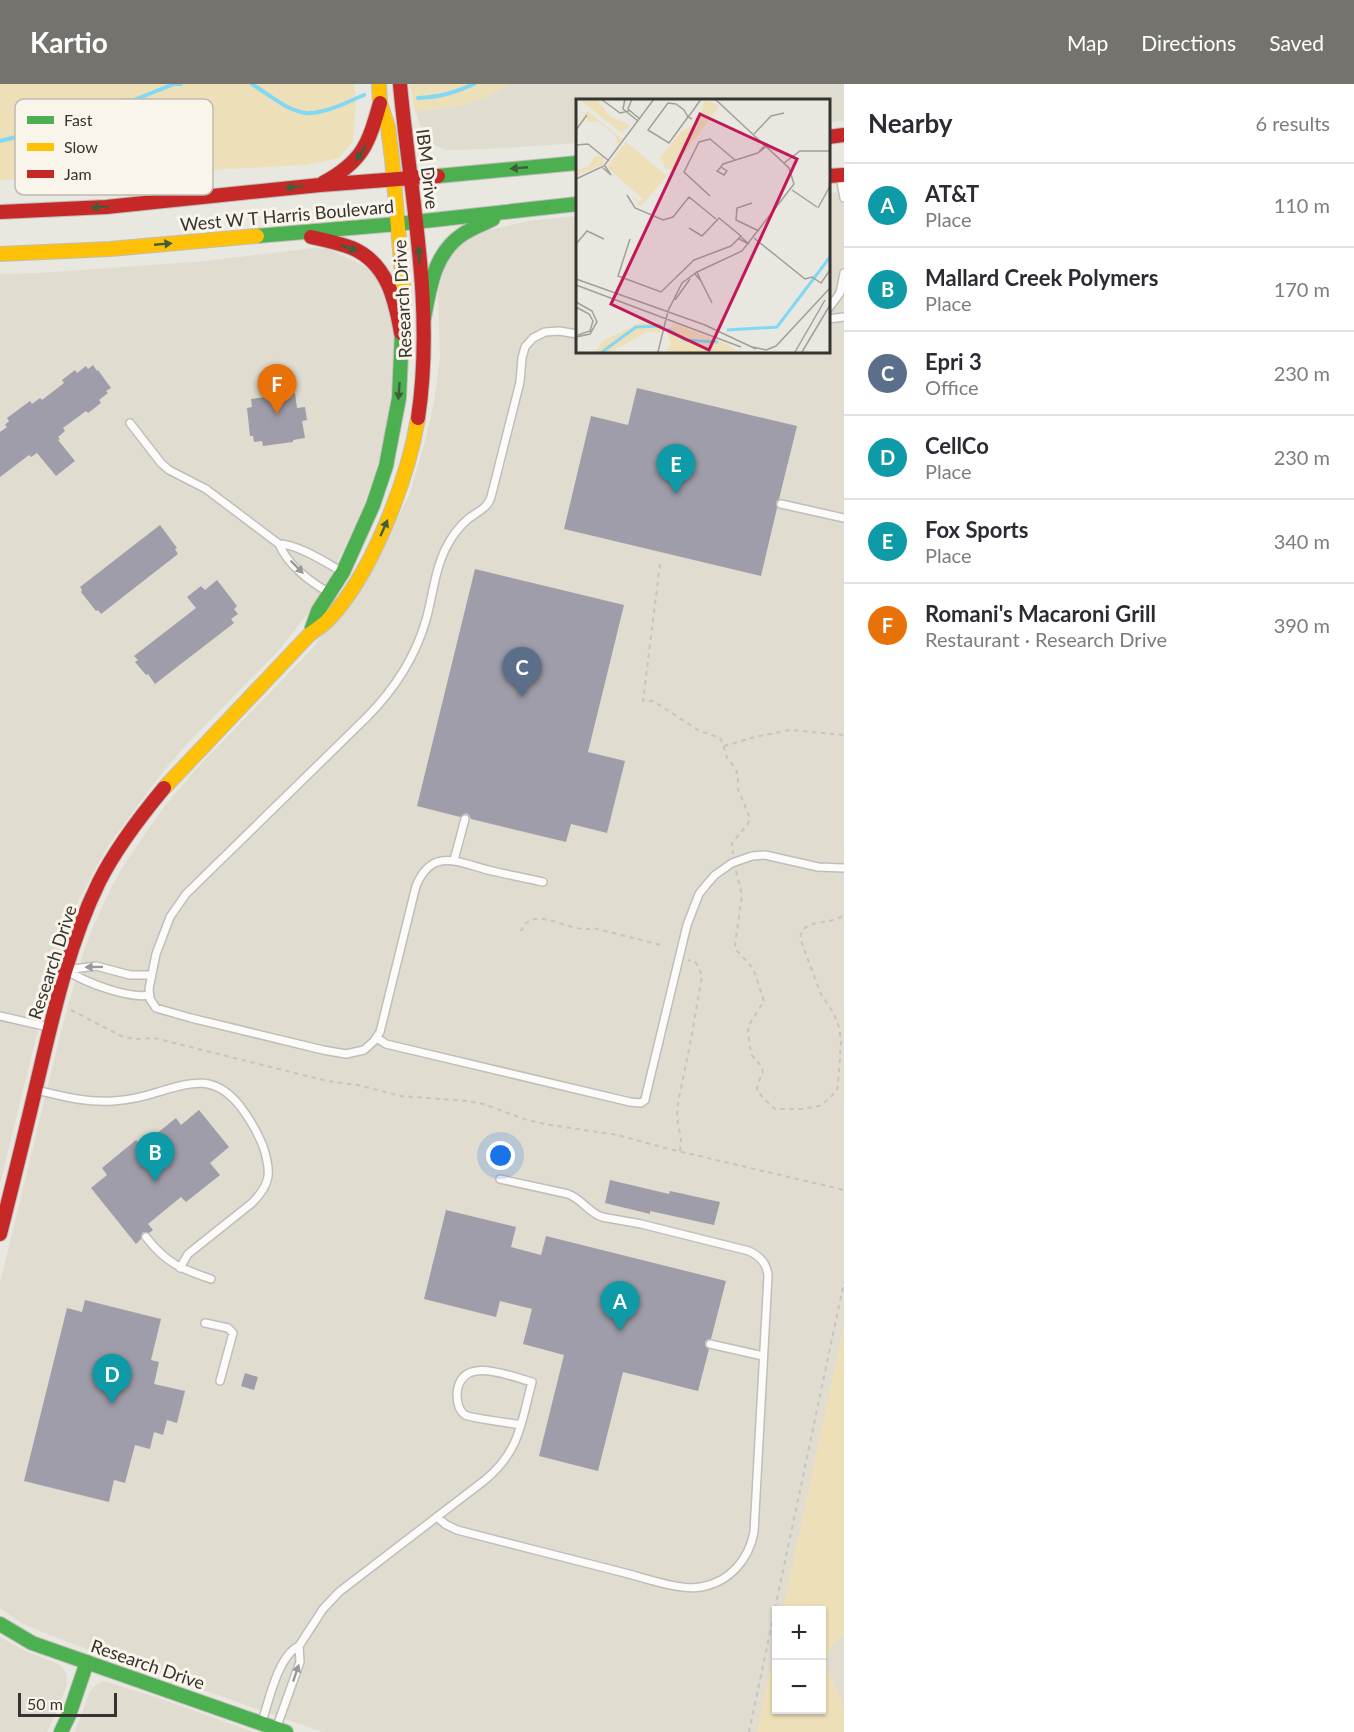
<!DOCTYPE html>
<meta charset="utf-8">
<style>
body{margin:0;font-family:Lato,sans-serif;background:#f2f2f3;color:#2b2b33}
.controls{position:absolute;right:18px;bottom:18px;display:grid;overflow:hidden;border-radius:0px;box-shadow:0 2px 4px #0004}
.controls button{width:54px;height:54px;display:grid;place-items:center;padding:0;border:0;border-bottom:2px solid #e1e1e2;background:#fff;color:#2b2b33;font:30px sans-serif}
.scale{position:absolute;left:18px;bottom:15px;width:99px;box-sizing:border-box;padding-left:6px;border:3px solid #363430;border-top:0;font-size:16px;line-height:21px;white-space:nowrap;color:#363430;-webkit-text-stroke:4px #faf5ea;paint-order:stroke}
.you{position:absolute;left:501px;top:1072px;width:21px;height:21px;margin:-15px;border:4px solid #fff;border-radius:50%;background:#1a73e8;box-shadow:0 0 0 9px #1a73e833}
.badge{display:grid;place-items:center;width:39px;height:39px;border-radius:50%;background:#74736e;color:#fff;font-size:20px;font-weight:700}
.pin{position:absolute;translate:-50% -50px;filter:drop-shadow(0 2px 3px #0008)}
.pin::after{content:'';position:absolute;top:32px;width:21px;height:18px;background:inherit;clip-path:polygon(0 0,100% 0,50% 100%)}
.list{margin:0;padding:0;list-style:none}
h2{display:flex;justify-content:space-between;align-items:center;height:78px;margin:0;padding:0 24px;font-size:26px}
h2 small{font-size:20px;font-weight:400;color:#7c7c81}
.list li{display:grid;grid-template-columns:39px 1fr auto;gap:18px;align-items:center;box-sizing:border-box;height:84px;padding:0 24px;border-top:2px solid #e1e1e2}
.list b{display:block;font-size:22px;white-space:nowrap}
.list p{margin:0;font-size:20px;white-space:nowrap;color:#7c7c81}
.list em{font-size:20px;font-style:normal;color:#7c7c81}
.map{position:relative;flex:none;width:844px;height:1648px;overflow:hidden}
header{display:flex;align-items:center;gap:36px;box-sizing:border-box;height:84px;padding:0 30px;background:#74736e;color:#fff}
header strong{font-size:28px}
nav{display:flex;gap:33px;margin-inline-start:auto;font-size:21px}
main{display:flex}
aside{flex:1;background:#fff}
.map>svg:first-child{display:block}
</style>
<header>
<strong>Kartio</strong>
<nav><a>Map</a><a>Directions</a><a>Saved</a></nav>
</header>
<main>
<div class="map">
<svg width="844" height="1648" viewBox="0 0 844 1648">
<rect width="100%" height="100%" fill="#e8e7e0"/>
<path fill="#e0dccf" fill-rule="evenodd" d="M511 0H844V37L828 38V16H577V59L488 65 446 66 433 60 422 47 415 27 460 22 484 14Z
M844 108V1648H323L70 1559 23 1540 0 1524V1199L63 940 84 866 92 845 111 804 122 784 149 744 164 723 196 685 311 566 350 514 401 428 410 409 426 354 434 318 440 274 438 207 448 171 478 149 528 137 577 132V267H828V109ZM776 1526H822V1626H776Z
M313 164 328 165 373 186 396 244 388 338 375 389 362 425 322 511 280 565 185 662 161 690 110 759 93 788 68 839 48 905 0 1100V190L41 189 206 177Z
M0 1553 25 1567 56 1579 61 1582 66 1589 67 1595 66 1603 59 1622 47 1648H0Z
M104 1597 152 1612 254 1648H75L90 1607 96 1601Z"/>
<path fill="#eddfb8" d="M0 0H354L356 17 353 57 339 74 306 81 0 96Z
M410 0H511L484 14 459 22 415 27Z
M844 1241V1549C813 1577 831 1590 843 1620 844 1628 844 1639 844 1648H757L776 1558V1626H822V1526H783Z"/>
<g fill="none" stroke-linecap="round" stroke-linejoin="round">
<path stroke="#80d8f4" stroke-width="4" d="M252 0C268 10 292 31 311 29 329 28 347 18 364 11
M418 14C440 13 454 9 474 0
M0 57C18 53 37 47 56 42 67 39 80 30 92 30L128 16H134L174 0H181"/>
</g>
<path fill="#9f9da9" d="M93 281 97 287 98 286 111 304 106 307 108 309 99 316 101 319 88 329 86 327 63 344 65 347 58 353 60 355 58 356 75 377 56 392 37 369 31 373 29 371 0 393V348L7 343 5 341 9 337 7 334 30 317 32 320 40 314 42 316 64 299 62 296 75 286 77 289 86 282 88 285Z
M637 304 797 342 779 415 776 418 777 424 761 492 564 445 591 332 628 341Z
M295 309 297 324 305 323 307 336 302 337 305 354 293 356V358L263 362 262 357 254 358 253 352H250L247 324 252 323 251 315Z
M160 441 177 464 175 465 178 470 101 530 98 526 96 527 81 508 82 506 80 503Z
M475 485 624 521 588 668 625 677 607 749 571 740 566 758 471 735 469 731 466 729 460 733 417 722Z
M217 496 237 522 234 525 238 530 231 535 234 539 155 600 148 590 146 591 135 578 138 576 134 572 196 524 187 513 201 502 205 506Z
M199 1026 229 1063 210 1079 220 1091 186 1118 181 1113 148 1140 153 1146 149 1149 143 1148 141 1152V1155L136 1160 91 1104 107 1091 102 1084 136 1056 141 1062 176 1034 181 1041Z
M610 1096 669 1110 670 1107 720 1118 714 1141 650 1127V1130L605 1119Z
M446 1126 516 1143 511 1163 541 1171 546 1152 726 1197 711 1255H708L705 1258V1262L709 1265 698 1307 623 1288 598 1387 539 1372 564 1271 523 1260 532 1225 500 1217 496 1233 424 1215Z
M85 1216 161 1235 151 1276 159 1278 154 1300 185 1307 177 1339 167 1336 163 1351 154 1348 150 1365 135 1361 125 1399 114 1396 109 1418 24 1397 67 1224 82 1228Z
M245 1289 258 1293 254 1306 241 1302Z"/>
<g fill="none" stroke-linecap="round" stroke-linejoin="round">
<defs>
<path id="lane" d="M840 93 844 114
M828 225 840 209 844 189
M828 235 844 233
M130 339 161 379 169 386 206 405 279 460
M781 420 844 434
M328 508C310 498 287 480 279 460 297 460 325 478 341 487
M454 776 465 735
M543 798C526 794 509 791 492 787 461 780 433 761 416 802L380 948 374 957 364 966 346 970 323 966 191 934 156 924 150 915 149 905 156 870 170 833 186 810 366 634C393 607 415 574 426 536 433 511 435 483 448 460 453 451 460 442 468 435 477 428 488 424 491 413L520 298 522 274 525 263 533 254 545 248 559 247 577 250
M149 911C128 915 84 898 66 886L96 882 130 891H151
M0 932 48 943
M377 954 386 960 630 1018 641 1019 645 1016 646 1011 687 841 699 810 707 800 715 791 732 779 752 772 765 771 818 783 844 784
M36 1006C61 1012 87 1019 113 1017 128 1016 143 1013 158 1008 192 998 214 990 240 1022 249 1034 257 1047 263 1062 271 1087 272 1099 252 1119L188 1170 180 1184
M146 1153C166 1179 181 1185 211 1195
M205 1239 228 1244 233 1249 220 1297
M710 1260 763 1272
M437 1433 445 1440 457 1446C513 1460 569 1475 625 1489 645 1494 681 1507 701 1503 730 1498 749 1475 754 1448L768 1192C767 1179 760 1172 749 1167L641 1140 602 1133C589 1129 582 1115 568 1110L500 1095
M299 1562 323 1525 339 1508 485 1396C520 1367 521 1339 532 1298 509 1292 460 1270 457 1310 457 1318 458 1326 465 1331 470 1334 511 1339 521 1341
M262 1638C269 1616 278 1572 299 1562L300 1578 277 1642"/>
<path id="fast" d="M438 92 577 79
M257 152 397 140 577 120
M424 234C430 203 434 169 463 150 472 144 483 140 493 135
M312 544 318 527 343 488 373 421 386 382 399 314 403 225
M0 1540 32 1559 286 1648
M61 1648 69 1631 87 1578"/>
<path id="slow" d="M379 0 380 19 388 43 392 75 404 212 403 225
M0 170 110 165 257 152
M164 704 309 551C315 546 322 542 327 537 371 493 408 395 418 334"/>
<path id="jam" d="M400 0C410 111 435 223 418 334
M828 53 844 51
M828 92 844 91
M323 99C363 77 368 61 380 19
M0 128 106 123 320 101 438 92
M311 153C325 156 339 159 352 164 387 179 395 215 401 249
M0 1150C14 1095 27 1041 40 986 55 922 70 857 99 798 116 764 139 734 164 704"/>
</defs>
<use href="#lane" stroke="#bfbeba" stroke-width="10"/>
<use href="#fast" stroke="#bfbeba" stroke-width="16"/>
<use href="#slow" stroke="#bfbeba" stroke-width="16"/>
<use href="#jam" stroke="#bfbeba" stroke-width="16"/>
<path stroke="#c6c5c3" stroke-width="2" stroke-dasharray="4.5 4.5" stroke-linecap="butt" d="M660 480 643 617H653L698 646 720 654 723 660 727 674 736 685 738 695V705L750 734 748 740 732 759 733 770
M724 662 755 653 790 646 844 651
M736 787 742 811 735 861 737 867 753 884 764 917 749 941 748 948 751 970 761 982 763 988 758 999 757 1006 764 1015 775 1025H802L819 1022 829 1015 837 1006 838 1001 841 957 839 943 834 930 820 908 800 854C803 832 833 843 844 830
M520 846H522C532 818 574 852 593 844L661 861
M71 926 121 952 134 955 154 954 327 997 358 1001 401 1012 467 1017 483 1020 527 1036 550 1041 618 1051 665 1064 844 1106
M680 1067 681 1056 677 1033 678 1019 691 955 702 892 698 882 695 878 688 876
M749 1648 844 1198"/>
<use href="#lane" stroke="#fcfbfa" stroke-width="7"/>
<use href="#fast" stroke="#4caf50" stroke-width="14"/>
<use href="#slow" stroke="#ffc107" stroke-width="14"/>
<use href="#jam" stroke="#c62828" stroke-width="14"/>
</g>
<defs><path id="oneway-solid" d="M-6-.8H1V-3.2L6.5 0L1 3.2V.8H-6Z" transform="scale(1.5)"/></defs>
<g fill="#3e5f3b">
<use href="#oneway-solid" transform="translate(361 69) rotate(123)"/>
<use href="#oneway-solid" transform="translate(519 84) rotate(175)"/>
<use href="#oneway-solid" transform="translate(294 103) rotate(174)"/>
<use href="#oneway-solid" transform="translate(100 123) rotate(176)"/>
<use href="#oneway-solid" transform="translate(163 160) rotate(-5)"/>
<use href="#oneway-solid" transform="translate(349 164) rotate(21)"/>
<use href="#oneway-solid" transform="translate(419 171) rotate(-95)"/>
<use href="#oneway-solid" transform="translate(399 307) rotate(94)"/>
<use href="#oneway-solid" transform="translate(384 444) rotate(-66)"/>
</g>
<g fill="#999895">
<use href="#oneway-solid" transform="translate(297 483) rotate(45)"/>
<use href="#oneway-solid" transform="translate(94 883) rotate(179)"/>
<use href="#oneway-solid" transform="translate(296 1589) rotate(-71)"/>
</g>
<g text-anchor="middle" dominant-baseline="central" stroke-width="6" stroke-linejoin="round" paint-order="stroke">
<g font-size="18" fill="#363430" stroke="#faf5ea">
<text transform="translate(428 85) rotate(83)">IBM Drive</text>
<text transform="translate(287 131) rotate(-5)">West W T Harris Boulevard</text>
<text transform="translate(402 215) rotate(-93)">Research Drive</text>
<text transform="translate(52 878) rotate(-72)">Research Drive</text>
<text transform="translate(148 1580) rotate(19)">Research Drive</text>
</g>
</g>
<g transform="translate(576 15)">
<rect width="254" height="254" fill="#e8e7e0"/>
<path d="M3 0H20L35 18 54 26 46 34ZM129 0 143 7 97 70H90L84 59 105 33 122 23ZM11 12 46 40 41 47 40 37 22 22 11 23 12 16 0 28ZM50 43 91 77 64 108 56 97 63 103 67 100 31 68ZM19 57 27 58 28 65 0 77 1 71 12 68ZM65 223 86 225 84 234 72 232 34 253H19L27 242ZM97 224 153 246 162 253H90L95 244 91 234Z" fill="#eddfb8"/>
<path fill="none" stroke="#80d8f4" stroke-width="3" d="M92 230 109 241 142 243M151 231 201 228 254 158M26 253 60 228 85 227"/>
<path fill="none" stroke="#a19f9a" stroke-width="1.5" d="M25 0 44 14 53 12M49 0 47 10 62 22M56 0 52 10 64 20M116 20 112 18 108 11 100 5 92 4 72 31 93 44 109 22 112 18 116 13 125 0M0 31 11 16M178 35 195 17 208 14M0 46 12 45 33 62M189 46 182 54 191 47M208 64 224 52H254M145 68 151 72 148 76 141 72 145 68 147 65 182 54M27 69 35 76 29 67M0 80 28 67 78 0M216 91 241 108M51 96 59 109 87 121 97 118 113 98 140 120M134 97 108 73 123 43 134 40 159 61M176 104 161 109 160 121 183 132M242 109 254 87M178 139 229 180 236 178 245 184 254 171M54 140 42 177 85 193 118 161 155 147 165 137 143 119 126 137 113 129M163 140 173 145 164 137M0 145 11 132 28 140M0 161V180M118 174 125 182 121 173M0 180 129 226 180 250M125 182 136 204M0 186 165 248M99 201 114 180M0 203 16 212 21 223 14 235 0 238M0 208 13 215 17 222 14 232 2 236M177 248 190 251 200 247 254 189M82 253 92 212 106 184 121 173 166 152 218 85 213 69 139 0M219 253 249 201M226 253 254 206"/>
<path fill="#c2185b" fill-opacity="0.15" stroke="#c2185b" stroke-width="3" d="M124 15 221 60 133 251 35 205Z"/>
<rect width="254" height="254" fill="none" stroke="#363430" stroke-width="3"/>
</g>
<rect x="15" y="15" width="198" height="96" rx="9" fill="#faf5ea" stroke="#bfbbb2" stroke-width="1.5"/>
<rect x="27" y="32" width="27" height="8" fill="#4caf50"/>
<rect x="27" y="59" width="27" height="8" fill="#ffc107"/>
<rect x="27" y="86" width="27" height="8" fill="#c62828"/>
<g font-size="16" fill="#363430">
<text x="64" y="42">Fast</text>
<text x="64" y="69">Slow</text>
<text x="64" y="96">Jam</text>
</g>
</svg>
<div class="controls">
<button>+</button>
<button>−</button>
</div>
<div class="scale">50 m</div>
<div class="you"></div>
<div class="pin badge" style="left:620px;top:1247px;background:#0f9aa8">A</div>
<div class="pin badge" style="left:155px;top:1098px;background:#0f9aa8">B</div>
<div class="pin badge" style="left:522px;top:613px;background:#5c6f8a">C</div>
<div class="pin badge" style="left:112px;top:1320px;background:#0f9aa8">D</div>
<div class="pin badge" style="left:676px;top:410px;background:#0f9aa8">E</div>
<div class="pin badge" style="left:277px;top:330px;background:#e8710a">F</div>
</div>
<aside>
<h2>Nearby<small>6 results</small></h2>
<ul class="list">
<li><span class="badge" style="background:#0f9aa8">A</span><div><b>AT&amp;T</b><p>Place</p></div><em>110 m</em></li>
<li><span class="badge" style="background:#0f9aa8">B</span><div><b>Mallard Creek Polymers</b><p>Place</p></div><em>170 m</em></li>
<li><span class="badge" style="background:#5c6f8a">C</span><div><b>Epri 3</b><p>Office</p></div><em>230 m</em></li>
<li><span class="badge" style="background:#0f9aa8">D</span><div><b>CellCo</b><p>Place</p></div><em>230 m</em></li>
<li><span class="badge" style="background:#0f9aa8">E</span><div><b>Fox Sports</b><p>Place</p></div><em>340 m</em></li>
<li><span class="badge" style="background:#e8710a">F</span><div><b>Romani's Macaroni Grill</b><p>Restaurant · Research Drive</p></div><em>390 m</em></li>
</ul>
</aside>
</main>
